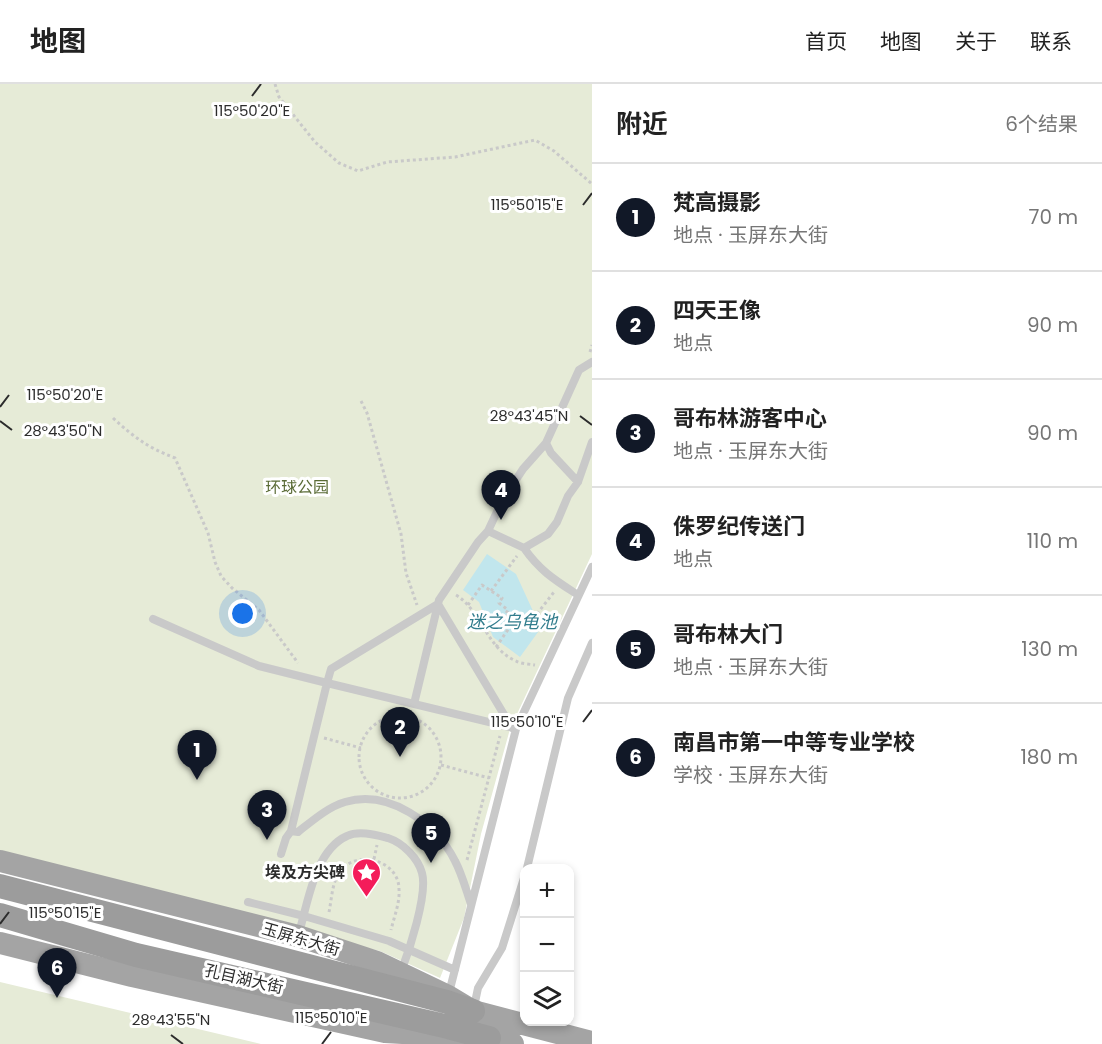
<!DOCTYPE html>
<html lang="zh">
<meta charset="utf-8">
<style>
body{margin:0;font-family:Poppins,"Noto Sans SC",sans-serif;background:#f2f2f2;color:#222}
.controls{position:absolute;right:18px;bottom:18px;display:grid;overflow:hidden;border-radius:12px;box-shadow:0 3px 9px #0003}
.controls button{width:54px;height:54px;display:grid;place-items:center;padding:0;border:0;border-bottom:2px solid #e0e0e0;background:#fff;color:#222;font:30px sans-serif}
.you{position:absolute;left:243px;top:530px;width:21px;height:21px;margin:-15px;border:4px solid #fff;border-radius:50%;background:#1a73e8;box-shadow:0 0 0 9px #1a73e833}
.badge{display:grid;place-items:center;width:39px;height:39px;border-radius:50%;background:#111827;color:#fff;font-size:20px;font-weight:700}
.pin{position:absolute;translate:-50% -50px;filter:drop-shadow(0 2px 3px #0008)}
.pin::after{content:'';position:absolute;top:32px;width:21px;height:18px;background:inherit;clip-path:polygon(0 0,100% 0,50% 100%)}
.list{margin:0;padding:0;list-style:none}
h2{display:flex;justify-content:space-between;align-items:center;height:78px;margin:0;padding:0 24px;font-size:26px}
h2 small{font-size:20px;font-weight:400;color:#767676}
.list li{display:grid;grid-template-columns:39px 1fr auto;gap:18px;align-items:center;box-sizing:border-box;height:108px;padding:0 24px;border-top:2px solid #e0e0e0}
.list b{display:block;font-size:22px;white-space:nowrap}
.list p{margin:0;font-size:20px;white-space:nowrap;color:#767676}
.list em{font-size:20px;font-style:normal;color:#767676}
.icon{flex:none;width:33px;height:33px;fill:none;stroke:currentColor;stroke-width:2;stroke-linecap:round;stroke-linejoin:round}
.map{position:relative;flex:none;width:592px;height:960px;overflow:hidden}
header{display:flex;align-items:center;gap:36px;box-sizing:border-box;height:84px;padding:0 30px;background:#fff;border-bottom:2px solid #e0e0e0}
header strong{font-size:28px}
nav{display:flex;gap:33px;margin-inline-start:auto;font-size:21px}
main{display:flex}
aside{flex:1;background:#fff}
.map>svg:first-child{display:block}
</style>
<header>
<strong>地图</strong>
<nav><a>首页</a><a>地图</a><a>关于</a><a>联系</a></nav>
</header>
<main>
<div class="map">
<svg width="592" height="960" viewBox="0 0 592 960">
<rect width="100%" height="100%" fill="#fff"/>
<path fill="#e6ebd7" d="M0 0H592V470L510 645 481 750 464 834 440 894 380 867 0 772Z
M0 898 261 960H0Z"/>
<path fill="#c1e6ed" d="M487 470 516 490 533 527 546 537 520 573 493 553 479 518 463 506Z"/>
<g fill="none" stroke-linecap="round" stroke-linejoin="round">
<path stroke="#c9c9c9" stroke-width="3" stroke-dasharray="3 3" stroke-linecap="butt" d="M275 0 279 13 315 58 339 79 358 87 387 78 455 73 535 56 554 67 592 100
M590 268 592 261
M361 317 367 329 401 450 406 489 417 521
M113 334C135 354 147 363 175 374L208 449 215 478 221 492 232 504 259 526 298 579
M491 507 517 472
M456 511C482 527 486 564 516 577 521 580 529 580 535 581
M468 521 482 501 502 514 499 519 508 526 505 531 526 544 554 508
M496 563 514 537
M359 673a41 41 0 1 1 82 0a41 41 0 1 1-82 0Z
M324 654 361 664
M441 681 489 694
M374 775 377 761
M467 776 500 652
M329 828C332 814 332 794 343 784 361 766 399 778 399 805 400 819 394 833 391 846"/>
<path stroke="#c9c9c9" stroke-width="8" d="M546 359 551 369 578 398
M488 447 502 417 523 385 546 359 579 286 592 278
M524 464C540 487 555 496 578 511
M153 535 259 582 327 599 331 585 438 520 512 644
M414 620 439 516 478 458 488 447 524 464 548 450 557 438 568 412 578 398 592 358
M291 747 298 748C312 737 328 723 345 718 389 705 436 739 455 777 462 790 466 806 471 820
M281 770 286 754 291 747 327 599 514 644
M527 784 568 614 592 559
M248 818 304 832 389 857 455 886
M299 849C308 818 315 766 347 752 359 746 376 751 388 754 403 759 418 774 422 789 428 810 409 867 401 888
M449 909 516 645 592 483
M474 923 478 904 502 864 524 794"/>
<path stroke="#a4a4a4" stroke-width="22" d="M0 777 298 852 377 878 448 912 473 927 592 958
M0 859 132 892 385 948 489 954 513 960"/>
<path stroke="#9c9c9c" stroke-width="24" d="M0 802 447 918 473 927
M0 831 136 871 440 941 489 954"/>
</g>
<path fill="none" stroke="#2c2c2c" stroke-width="2" d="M252 12 261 0M583 121 592 109M0 323 9 311M580 332 592 341M0 337 12 346M583 638 592 626M0 840 9 828M171 951 183 960M322 960 331 948"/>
<defs>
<symbol id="sight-pin" viewBox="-11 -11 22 30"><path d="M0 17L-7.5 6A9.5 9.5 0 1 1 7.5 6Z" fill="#f41c5a" stroke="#fff"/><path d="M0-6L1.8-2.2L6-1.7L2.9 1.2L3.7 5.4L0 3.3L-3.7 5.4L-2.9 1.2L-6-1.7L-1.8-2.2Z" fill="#fff"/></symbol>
</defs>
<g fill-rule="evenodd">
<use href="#sight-pin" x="350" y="772" width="33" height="45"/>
</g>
<g text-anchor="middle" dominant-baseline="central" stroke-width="6" stroke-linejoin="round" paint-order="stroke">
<g font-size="16" fill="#5a6b36" stroke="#fff">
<text x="297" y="403">环球公园</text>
</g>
<g font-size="16" font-weight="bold" fill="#2c2c2c" stroke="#fff" text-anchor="end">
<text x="345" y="788">埃及方尖碑</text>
</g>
<g font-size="16" fill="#2c2c2c" stroke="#fff">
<text transform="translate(301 855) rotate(16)">玉屏东大街</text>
<text transform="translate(244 895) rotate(13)">孔目湖大街</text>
</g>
<g font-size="18" font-style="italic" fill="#327d8d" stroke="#fff">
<text x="512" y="537">迷之乌龟池</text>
</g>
</g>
<g font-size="15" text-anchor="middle" fill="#2c2c2c" stroke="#fff" stroke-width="6" stroke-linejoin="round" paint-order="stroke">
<text x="252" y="32">115°50'20"E</text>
<text x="527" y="126">115°50'15"E</text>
<text x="65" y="316">115°50'20"E</text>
<text x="529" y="337">28°43'45"N</text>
<text x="63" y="352">28°43'50"N</text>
<text x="527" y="643">115°50'10"E</text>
<text x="65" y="834">115°50'15"E</text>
<text x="331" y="939">115°50'10"E</text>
<text x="171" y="941">28°43'55"N</text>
</g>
</svg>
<div class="controls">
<button>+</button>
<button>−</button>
<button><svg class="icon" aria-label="layers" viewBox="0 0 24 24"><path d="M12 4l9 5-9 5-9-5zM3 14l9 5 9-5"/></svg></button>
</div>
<div class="you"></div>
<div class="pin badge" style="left:197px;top:696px">1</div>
<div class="pin badge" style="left:400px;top:673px">2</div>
<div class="pin badge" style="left:267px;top:756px">3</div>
<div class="pin badge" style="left:501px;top:436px">4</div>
<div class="pin badge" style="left:431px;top:779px">5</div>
<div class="pin badge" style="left:57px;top:914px">6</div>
</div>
<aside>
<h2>附近<small>6个结果</small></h2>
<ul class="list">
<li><span class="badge">1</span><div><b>梵高摄影</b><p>地点 · 玉屏东大街</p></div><em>70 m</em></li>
<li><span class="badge">2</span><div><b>四天王像</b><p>地点</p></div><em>90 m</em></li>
<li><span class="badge">3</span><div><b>哥布林游客中心</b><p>地点 · 玉屏东大街</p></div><em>90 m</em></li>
<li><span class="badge">4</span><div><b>侏罗纪传送门</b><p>地点</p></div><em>110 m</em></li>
<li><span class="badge">5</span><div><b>哥布林大门</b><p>地点 · 玉屏东大街</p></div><em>130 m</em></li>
<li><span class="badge">6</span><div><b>南昌市第一中等专业学校</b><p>学校 · 玉屏东大街</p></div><em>180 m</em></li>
</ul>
</aside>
</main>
